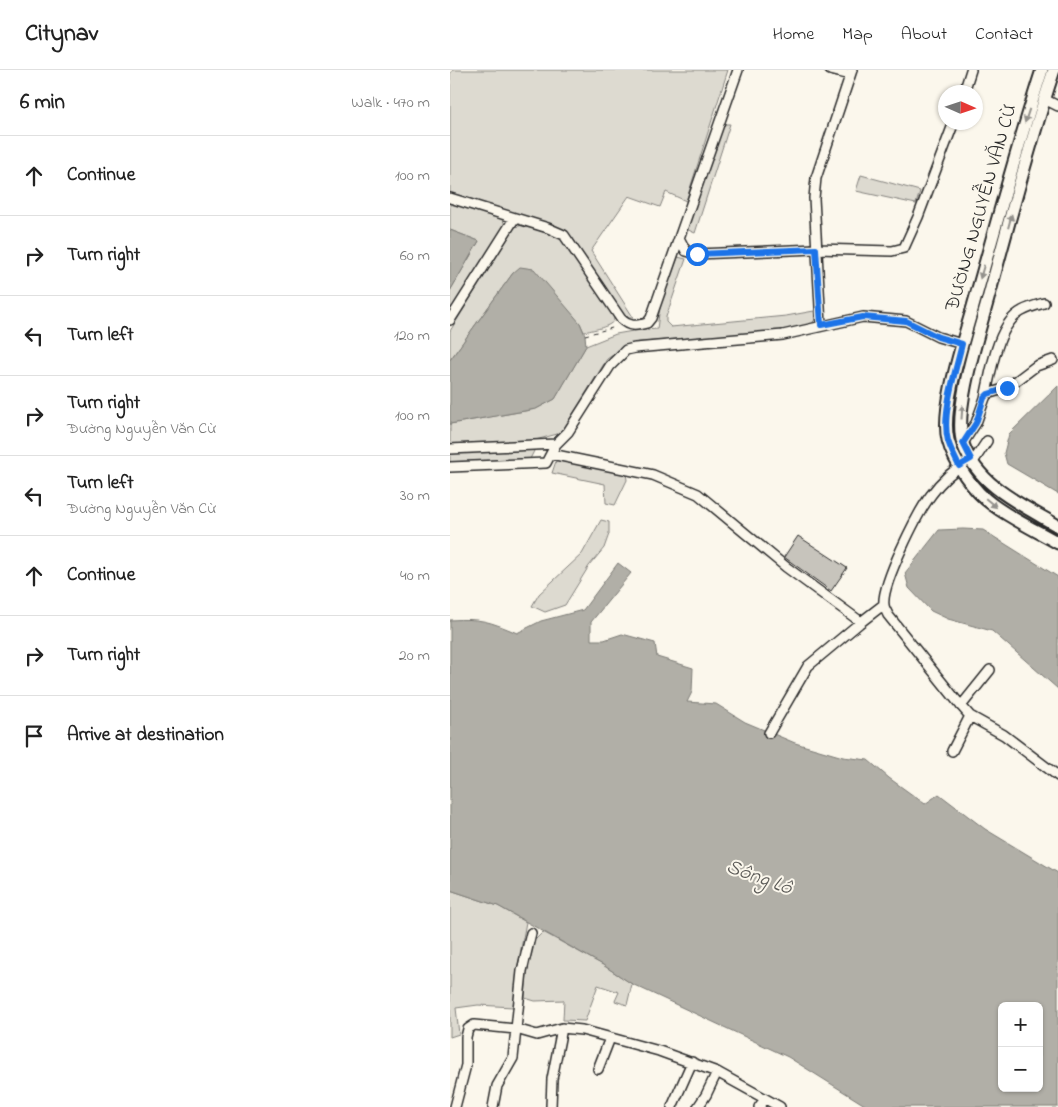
<!DOCTYPE html>
<meta charset="utf-8">
<style>
body{margin:0;font-family:"Indie Flower",sans-serif;background:#f6f6f6;color:#222}
.controls{position:absolute;right:15px;bottom:15px;display:grid;overflow:hidden;border-radius:8px;box-shadow:0 1px 4px #0004}
.controls button{width:45px;height:45px;display:grid;place-items:center;padding:0;border:0;border-bottom:1px solid #e0e0e0;background:#fff;color:#222;font:25px sans-serif}
.compass{position:absolute;left:488px;top:15px;width:45px;height:45px;border-radius:50%;background:#fff;box-shadow:0 1px 4px #0004;rotate:93deg}
.stop{position:absolute;width:15px;height:15px;margin:-11px;border:4px solid #1a73e8;border-radius:50%;background:#fff}
.stop.end{background:#1a73e8;border-color:#fff;box-shadow:0 1px 5px #0008}
.list{margin:0;padding:0;list-style:none}
h2{display:flex;justify-content:space-between;align-items:center;height:65px;margin:0;padding:0 20px;font-size:21px}
h2 small{font-size:16px;font-weight:400;color:#767676}
.list li{display:grid;grid-template-columns:32px 1fr auto;gap:15px;align-items:center;box-sizing:border-box;height:80px;padding:0 20px;border-top:1px solid #e0e0e0}
.list b{display:block;font-size:19px;white-space:nowrap}
.list p{margin:0;font-size:16px;white-space:nowrap;color:#767676}
.list em{font-size:16px;font-style:normal;color:#767676}
.icon{flex:none;width:28px;height:28px;fill:none;stroke:currentColor;stroke-width:2;stroke-linecap:round;stroke-linejoin:round}
.map{position:relative;flex:none;width:608px;height:1037px;overflow:hidden}
header{display:flex;align-items:center;gap:30px;box-sizing:border-box;height:70px;padding:0 25px;background:#fff;border-bottom:1px solid #e0e0e0}
header strong{font-size:24px}
nav{display:flex;gap:28px;margin-inline-start:auto;font-size:18px}
main{display:flex}
aside{flex:1;background:#fff}
.map>svg:first-child{display:block}
</style>
<header>
<strong>Citynav</strong>
<nav><a>Home</a><a>Map</a><a>About</a><a>Contact</a></nav>
</header>
<main>
<aside>
<h2>6 min<small>Walk · 470 m</small></h2>
<ul class="list">
<li><svg class="icon" aria-label="ahead" viewBox="0 0 24 24"><path d="M12 20V5M6 11l6-6 6 6"/></svg><div><b>Continue</b></div><em>100 m</em></li>
<li><svg class="icon" aria-label="right" viewBox="0 0 24 24"><path d="M7 20v-9h11M14 6l5 5-5 5"/></svg><div><b>Turn right</b></div><em>60 m</em></li>
<li><svg class="icon" aria-label="left" viewBox="0 0 24 24"><path d="M17 20v-9H6M10 6l-5 5 5 5"/></svg><div><b>Turn left</b></div><em>120 m</em></li>
<li><svg class="icon" aria-label="right" viewBox="0 0 24 24"><path d="M7 20v-9h11M14 6l5 5-5 5"/></svg><div><b>Turn right</b><p>Đường Nguyễn Văn Cừ</p></div><em>100 m</em></li>
<li><svg class="icon" aria-label="left" viewBox="0 0 24 24"><path d="M17 20v-9H6M10 6l-5 5 5 5"/></svg><div><b>Turn left</b><p>Đường Nguyễn Văn Cừ</p></div><em>30 m</em></li>
<li><svg class="icon" aria-label="ahead" viewBox="0 0 24 24"><path d="M12 20V5M6 11l6-6 6 6"/></svg><div><b>Continue</b></div><em>40 m</em></li>
<li><svg class="icon" aria-label="right" viewBox="0 0 24 24"><path d="M7 20v-9h11M14 6l5 5-5 5"/></svg><div><b>Turn right</b></div><em>20 m</em></li>
<li><svg class="icon" aria-label="arrive" viewBox="0 0 24 24"><path d="M6 21V4h12l-3 4 3 4H6"/></svg><div><b>Arrive at destination</b></div></li>
</ul>
</aside>
<div class="map">
<svg width="608" height="1037" viewBox="0 0 608 1037">
<rect width="100%" height="100%" fill="#fbf7ec"/>
<filter id="ink" filterUnits="userSpaceOnUse"><feTurbulence type="fractalNoise" baseFrequency=".02" numOctaves="2"/><feDisplacementMap in="SourceGraphic" scale="10" xChannelSelector="R" yChannelSelector="G"/><feConvolveMatrix kernelMatrix="1 2 1 2 8 2 1 2 1" color-interpolation-filters="sRGB"/></filter>
<g filter="url(#ink)">
<path fill="#dddad0" stroke="#84827e" d="M3 0H278L236 131 216 122 210 137 179 126 141 181 183 247H173L122 167 112 161 0 124V4Z
M273 54H280L245 163 236 159Z
M411 105 470 121 466 134 406 121Z
M0 131 49 147 54 152V156L0 241V221L29 171 0 160Z
M73 155 95 160 112 169 159 237C160 240 164 245 164 249 163 257 141 260 134 262L130 253 63 203 0 290V261L65 157Z
M228 187 236 189 216 247V252L221 257 336 246 364 241 365 249 362 254 336 260 181 273 157 289 111 363 78 372 0 377V354L86 339 105 329 136 276 166 264 183 261 207 259 210 236Z
M81 378 84 381 80 389 0 392V382Z
M107 388 176 403 177 410 165 435 156 433 155 414 102 403Z
M151 450 159 452V464L154 478 139 496 115 535 95 542 82 536 89 524 132 484Z
M0 820 48 836 76 852 67 900 63 937 28 935 6 938 9 964 0 967Z
M93 862 153 895 182 914 177 935 165 931 169 922 148 915 135 951 113 950 114 930 85 931 75 928 77 902 83 872Z"/>
<path fill="#b1afa7" stroke="#7b7a75" fill-rule="evenodd" d="M0 160 29 171 0 221Z
M70 197 84 199 130 253 135 265 136 276 105 329 86 339 0 354V290L63 203Z
M608 316V424L557 394 554 383 559 364Z
M513 459 533 460 608 507V619L542 561 498 549 481 541 459 518 455 503 489 460Z
M168 493 181 503 141 552V570H154L172 564 205 573 207 587 243 598 242 622 237 632 266 634 295 652 345 673 393 687 418 690 439 708 475 734 489 724 535 759 608 803V1037H418L338 987 182 914 153 895 48 836 0 820V550C30 548 39 551 67 563L91 551 133 540ZM552 936H589V1018H552Z"/>
<path fill="#c7c4bc" stroke="#2b2b2b" d="M348 466 397 498 381 521 334 487Z"/>
<g fill="none" stroke-linecap="round" stroke-linejoin="round">
<defs>
<path id="minor" d="M380 0 400 5
M514 22 521 0
M594 29 608 36
M0 128 98 158 114 165 171 249C179 257 186 256 197 253L201 248 288 0
M229 168 236 181 247 184 366 179 442 181 454 178 468 147 504 52
M0 250 64 149
M371 255 364 128 366 108 402 0
M535 328C541 302 547 254 572 241 579 237 587 235 594 233
M513 373 526 353 535 328 537 324 557 318 586 296 603 290
M0 379 106 374
M101 384 203 405 248 424 336 497 411 552
M521 389C506 398 491 411 481 425 468 442 431 515 434 535 434 538 437 542 438 545L507 631 520 646 554 665 608 706
M523 392 537 371
M0 397 96 393 106 374 118 362 160 296 176 280 185 278 333 265 413 247 456 251 488 267 512 274
M511 636 540 600
M319 663 358 596 411 552 433 535
M502 681 520 646
M148 999 160 968
M5 1037 16 995V967L18 959 24 955 66 959 87 965 112 958 132 960 209 981 267 1002 330 1037
M43 1037 47 1016 63 988 72 901 81 863
M101 1037 102 1009 112 958
M222 1037 242 992
M248 1037 256 1025 267 1002
M309 1037 315 1029"/>
<path id="major" d="M592 0C567 77 546 155 524 233 515 266 490 338 498 370 504 393 523 421 543 435 562 449 587 461 608 473
M604 0C580 72 561 145 541 218 532 254 502 340 513 374 528 416 572 435 608 456"/>
</defs>
<use href="#minor" stroke="#2b2b2b" stroke-width="12"/>
<use href="#major" stroke="#2b2b2b" stroke-width="15"/>
<path stroke="#2b2b2b" stroke-width="1" stroke-dasharray="4 4" stroke-linecap="butt" d="M135 265 166 257"/>
<use href="#minor" stroke="#fbf7ec" stroke-width="9"/>
<use href="#major" stroke="#fbf7ec" stroke-width="11"/>
</g>
<defs><path id="oneway-solid" d="M-6-.8H1V-3.2L6.5 0L1 3.2V.8H-6Z" transform="scale(1.25)"/></defs>
<g fill="#93918c">
<use href="#oneway-solid" transform="translate(577 46) rotate(108)"/>
<use href="#oneway-solid" transform="translate(560 151) rotate(-75)"/>
<use href="#oneway-solid" transform="translate(532 202) rotate(106)"/>
<use href="#oneway-solid" transform="translate(512 342) rotate(-86)"/>
<use href="#oneway-solid" transform="translate(541 433) rotate(40)"/>
</g>
</g>
<g fill="none" stroke-linecap="round" stroke-linejoin="round" filter="url(#ink)">
<path stroke="#1a73e8" stroke-width="6" d="M247 184 366 179 371 255 413 247 456 251 488 267 512 274C506 300 491 345 498 371 501 380 505 388 509 396L521 389 513 373 526 353 534 328 538 324 557 318"/>
</g>
<g text-anchor="middle" dominant-baseline="central" stroke-width="4" stroke-linejoin="round" paint-order="stroke">
<g font-size="20" fill="#2b2b2b" stroke="#fbf7ec">
<text transform="translate(532 138) rotate(-74)">ĐƯỜNG NGUYỄN VĂN CỪ</text>
</g>
<g font-size="21" font-style="italic" fill="#5a5956" stroke="#fbf7ec">
<text transform="translate(309 808) rotate(20)">Sông Lô</text>
</g>
</g>
</svg>
<div class="controls">
<button>+</button>
<button>−</button>
</div>
<svg class="compass" viewBox="-18 -18 36 36"><path d="M0-13l5 13h-10z" fill="#e53935"/><path d="M0 13l5-13h-10z" fill="#767676"/></svg>
<div class="stop" style="left:247px;top:184px"></div>
<div class="stop end" style="left:557px;top:318px"></div>
</div>
</main>
